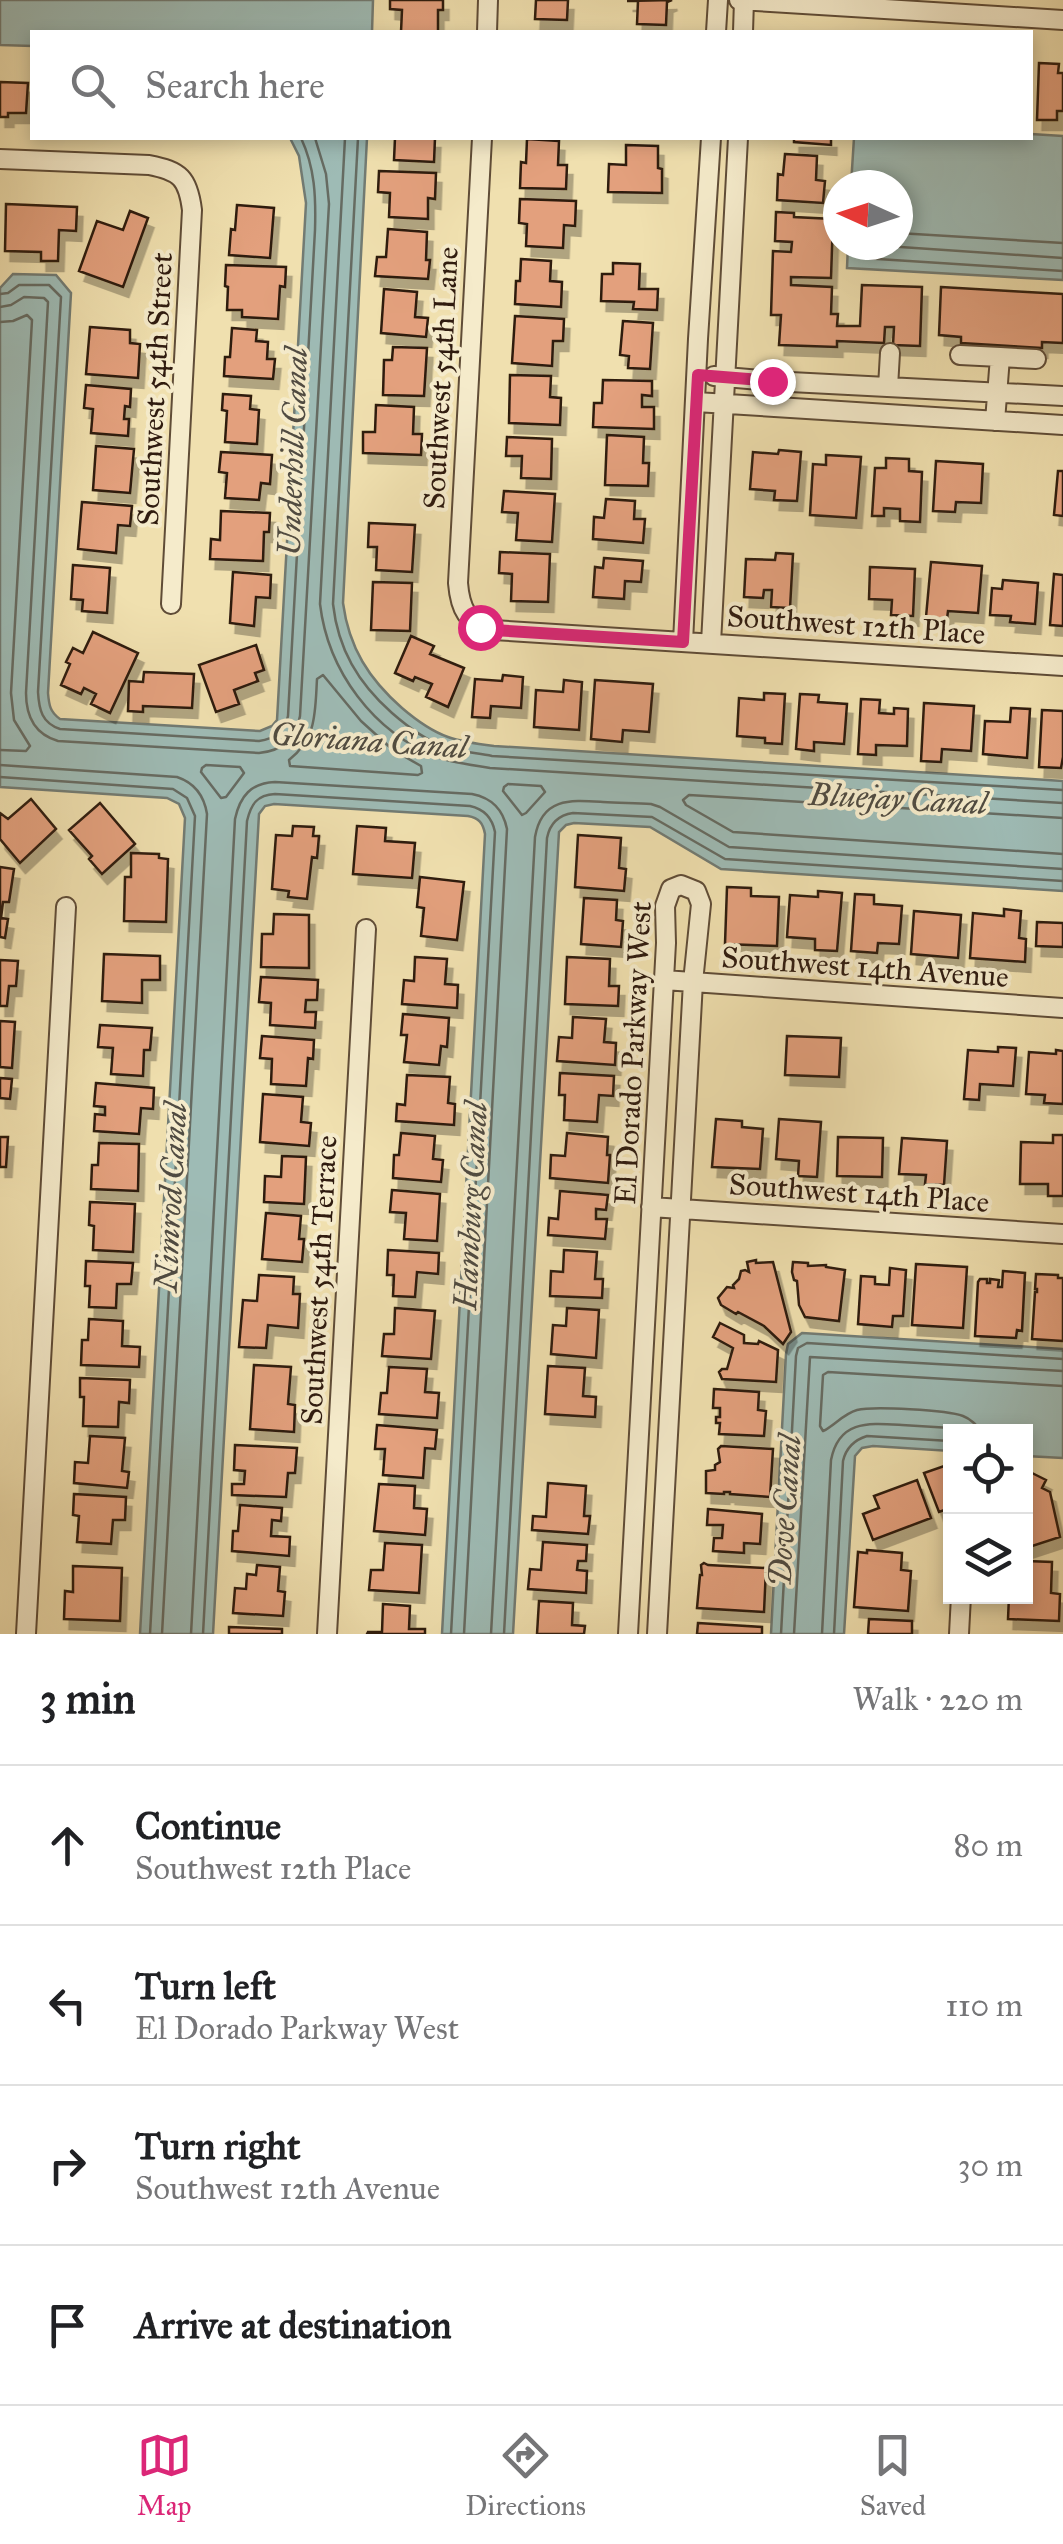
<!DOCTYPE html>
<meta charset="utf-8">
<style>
body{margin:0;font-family:"IM FELL Great Primer",serif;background:#f2f2f2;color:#202124}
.controls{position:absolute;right:30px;bottom:30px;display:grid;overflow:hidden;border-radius:0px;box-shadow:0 5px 15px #0003}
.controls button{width:90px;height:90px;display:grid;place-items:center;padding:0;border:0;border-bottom:2px solid #e0e0e0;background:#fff;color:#202124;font:50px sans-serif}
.compass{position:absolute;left:823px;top:170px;width:90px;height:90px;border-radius:50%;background:#fff;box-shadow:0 5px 15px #0003;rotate:273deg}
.stop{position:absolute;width:30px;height:30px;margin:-22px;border:8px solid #db2777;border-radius:50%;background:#fff}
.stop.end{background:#db2777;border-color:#fff;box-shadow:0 2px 10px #0008}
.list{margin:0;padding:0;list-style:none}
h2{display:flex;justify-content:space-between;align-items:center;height:130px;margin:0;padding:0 40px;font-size:42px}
h2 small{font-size:32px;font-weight:400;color:#757577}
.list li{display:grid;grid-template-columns:65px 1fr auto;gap:30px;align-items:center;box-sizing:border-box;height:160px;padding:0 40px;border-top:2px solid #e0e0e0}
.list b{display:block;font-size:38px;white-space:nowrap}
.list p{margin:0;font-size:32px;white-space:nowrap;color:#757577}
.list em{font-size:32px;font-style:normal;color:#757577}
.icon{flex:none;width:55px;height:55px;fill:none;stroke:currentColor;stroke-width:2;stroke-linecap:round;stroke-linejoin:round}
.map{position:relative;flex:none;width:1063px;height:1634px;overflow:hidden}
.search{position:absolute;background:#fff;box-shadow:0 5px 15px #0003;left:30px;right:30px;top:30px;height:110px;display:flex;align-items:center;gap:25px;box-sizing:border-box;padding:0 35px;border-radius:0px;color:#757577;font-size:38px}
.sheet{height:770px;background:#fff}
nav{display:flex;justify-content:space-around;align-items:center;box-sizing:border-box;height:140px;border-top:2px solid #e0e0e0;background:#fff;font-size:28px;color:#757577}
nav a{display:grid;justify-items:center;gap:5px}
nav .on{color:#db2777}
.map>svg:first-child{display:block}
</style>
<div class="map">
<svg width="1063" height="1634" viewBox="0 0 1063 1634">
<defs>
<filter id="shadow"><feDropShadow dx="5.5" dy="10" stdDeviation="0" flood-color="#0004"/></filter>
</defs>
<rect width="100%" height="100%" fill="#f0e0af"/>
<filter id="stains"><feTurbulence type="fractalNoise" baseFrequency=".002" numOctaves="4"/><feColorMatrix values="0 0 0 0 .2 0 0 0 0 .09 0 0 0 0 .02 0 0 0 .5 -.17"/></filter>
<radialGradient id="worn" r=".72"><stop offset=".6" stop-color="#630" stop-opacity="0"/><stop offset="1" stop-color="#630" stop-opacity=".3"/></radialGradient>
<path fill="#9ebbb5" stroke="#727b73" stroke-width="2.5" d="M0 0H373L372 32H32V46L0 45Z
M1031 134 1063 136V280L847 268 848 245H898V185H851L854 138H1030Z
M290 138H367L343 603C349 648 369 679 402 708 416 720 431 731 448 737 462 742 478 744 494 746L1063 781V891L721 869 650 827 574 823 566 825 559 832 513 1634H442L485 834C483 823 479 818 468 816L274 804 265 806 259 814 213 1634H140L185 818 179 804 167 798 0 787V288L13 274 56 275 71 293 48 693C49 705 50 712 60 719L260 731 272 726 277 720 306 203 299 156Z
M802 1333 1063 1349V1458L1026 1456V1432H950V1451L873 1446 862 1448 855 1456 844 1634H771L786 1354 788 1344Z"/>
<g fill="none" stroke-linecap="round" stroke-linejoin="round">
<path stroke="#666b62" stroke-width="2.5" d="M345 138 320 604C328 671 373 732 437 757 454 763 472 765 490 768L1063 803
M358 138 333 604C338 649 358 683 392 713 408 727 425 740 445 747 461 752 477 753 492 756L1063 790
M898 233 1063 243
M858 245V255L862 258 1063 271
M871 245 1063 258
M0 294 8 293 19 285H49L61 297 38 692C39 710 42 723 60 729L259 741C274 739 285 731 288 716L315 230C316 197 315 168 301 138
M0 307 11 305 24 297 44 298 48 302 26 693C26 716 34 734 58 741L259 753C281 751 296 739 300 716L329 204 326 174 315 138
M0 322 13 321 27 315 32 320 11 693 14 720 30 746 26 751 0 750
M323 675 361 721 393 750 421 766 422 773 418 775 290 766 289 760C317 738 315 712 317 679Z
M0 765 177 777C195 783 204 795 207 814L162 1634
M206 765 240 767 244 773 226 797 221 798 201 772 202 768Z
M0 777 173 789 187 798 195 816 150 1634
M508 784 541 786 545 792 526 813 522 815 503 791 504 787Z
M1063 818 689 795 683 800 686 805 733 832 1063 854
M982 1432C976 1425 971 1419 963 1416 947 1410 873 1406 857 1410 843 1414 834 1426 823 1431L820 1426 823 1375 828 1372 1063 1386
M191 1634 235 819C240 796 251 783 275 782L472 794C492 798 503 809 507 829L464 1634
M203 1634 247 821C251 804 257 795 275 794L470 806C484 809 492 817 495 832L451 1634
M491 1634 535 837C542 797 571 800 603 802 619 803 635 803 651 804L660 807 729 847 1063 869
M504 1634 547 838C550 823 559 815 573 813L652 817 725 859 1063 881
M781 1634 796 1356 798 1348 807 1343 1063 1359
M794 1634 810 1357 1063 1371
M822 1634 831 1460C839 1420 868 1423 902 1425 918 1426 934 1427 951 1428L960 1432
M834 1634 843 1461C846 1448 854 1440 867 1436L950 1441"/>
</g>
<path fill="#e3a07d" stroke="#2f1b0f" stroke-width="2.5" filter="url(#shadow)" d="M390 0H443V10H438V32H401L402 10 390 9Z
M536 0H568L567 20 535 19Z
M672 0 667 2 666 25 637 24 638 1H627Z
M1039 63 1059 64 1058 73H1063V111H1057V120H1037Z
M0 82 28 83 26 113H8V117H0Z
M395 138H435L434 162 394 160Z
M794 138H831V145L794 142Z
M527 139 559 141 558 165H567L566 189 520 188 521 162 526 163Z
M626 145 658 146V168L662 169V193L608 192 609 164 626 165Z
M785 154 817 156 816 180 825 181 823 203 777 200 778 174 783 175Z
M379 171 436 173 435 199 428 198V219L389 217 390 193 378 192Z
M520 199 576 201 575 226 564 225 563 248 526 246 527 224 519 223Z
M6 204 77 207 76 231 59 230 58 261H41V252L5 251Z
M237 205 274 208 270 258 229 255 231 229 235 230Z
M130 211 148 218 123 287 79 271 97 221 123 230Z
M776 212 794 213V217L833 219 831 278 791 277V285L832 287 831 314H838L837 326H860L862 285 922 287 920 346 893 345 894 327H885L884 343 837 341V347L779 345 781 315H771L773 251 791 252 792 242 775 241Z
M388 229 427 232 426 260H430L428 279 375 276 377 257H386Z
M521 259 551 261 550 281 562 282 561 307 515 304 516 281H520Z
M613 263 640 264 639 289H658L657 310 633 309 634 302 601 301 602 274H613Z
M226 265 286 267 285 287 280 286 278 319 242 317V310H227L228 287 225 286Z
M941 287 1063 294V343L1042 342V348L961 343V337L939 335Z
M384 289 417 292 415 317 428 318 426 337 381 333Z
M515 316 564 319 563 341H553L552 366 512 363Z
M623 321 653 323 650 369 628 368 629 356 620 355Z
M90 327 130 330V343L140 344 138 378 86 374Z
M232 328 257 330 256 341 268 342 267 359H275L273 379 224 376 225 357H230Z
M393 347 427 348 424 396 383 395 384 360H392Z
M510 375 551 376 550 397 561 398 560 425 509 423Z
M603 380 652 381V396L642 395V407H654V429L593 427 594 403H602Z
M86 385 131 389 130 407 125 406 124 419H129L128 436 91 433 93 409 84 408Z
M223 394 251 396 250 409 259 410 257 444 225 442 227 411 222 410Z
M376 405 414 407 413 434H422L421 455 363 453V432H375Z
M607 435 644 437 643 463H649L648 486 605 485Z
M507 437 552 439 551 479 521 478 522 456H506Z
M96 446 134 449 130 493 93 490Z
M779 450 801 452 797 501 774 500 775 491 750 489 753 452 778 454Z
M221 452 272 455 270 484 261 483 259 500 225 498 227 473 219 472Z
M826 455 861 457 856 518 810 515 813 464 826 465Z
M886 458 909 459V471L922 472 920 522 900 521V509L884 508V516H872L875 468H886Z
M936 461 983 464 981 503 956 502 955 512 933 511Z
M1058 471H1063V516L1054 515Z
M504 491 555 494 552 542 516 540 518 513 502 512Z
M606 499 635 501 634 519H645L643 543 593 539 594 517 604 518Z
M82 502 132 506 130 526 118 525 116 553 78 549Z
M221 511 270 513 269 532H264L263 561 210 559 211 539 220 540Z
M369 523 415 525 412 572 376 570 377 547H368Z
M500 552 550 554 548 602 511 601 512 574 499 573Z
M776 553 793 554 790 608 771 607 772 590H764L763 598 744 597 746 559 775 560Z
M604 558 643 561 641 582 625 581 624 599 593 597 595 567 603 568Z
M931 562 982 566 978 613 948 611 947 619 926 617Z
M73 565 110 568 107 613 82 611 83 600 71 599Z
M870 567 915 569 913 616 891 615 892 600 869 599Z
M233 572 271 575 270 598 256 597 254 626 230 623Z
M1054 574 1063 575V626L1050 625Z
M1003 580 1038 583 1035 624 1010 622 1011 616 990 615 992 588 1002 589Z
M373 582 412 583 410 631 371 630Z
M93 632 138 653 110 713 91 704 96 694 84 688 81 694 61 685 70 664 66 662 73 648 83 653Z
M411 636 434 646 430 654 464 668 448 707 426 697 432 684 415 677 413 681 395 673Z
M256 645 264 670 255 673 258 681 234 690 239 704 216 712 199 665Z
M144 672 194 674 192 708 143 706V712L128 711 129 681 143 682Z
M503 675 523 677 521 708 491 706 490 718 472 717 475 679 502 681Z
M564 680 582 682 579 730 534 727 536 690 563 692Z
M595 680 653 684 649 732 623 730 622 742 591 739Z
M764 693 785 694 782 744 765 743V738L737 736 739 698 764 700Z
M800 694 819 695 818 702 847 704 844 744 814 742V751L796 749Z
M861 699 880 700 879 713 894 714V708L908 709 907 746 876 745V755L858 754Z
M924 703 974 706 971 751 942 749 941 762 921 761Z
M1011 708 1030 709 1027 758 983 754 985 721 1010 722Z
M1042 710 1063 711V757L1061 768 1039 767Z
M31 799 56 829 20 863 0 839V813L8 819Z
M100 803 135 844 102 874 89 859 92 856 69 830Z
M293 826 314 827 313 836H319L317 858 312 857 307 899 288 897 289 891 272 889 276 835 292 836Z
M357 826 386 828 385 841 415 843 412 878 353 874Z
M578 835 621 838 619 868 626 869 624 891 575 887Z
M131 853 159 854V858L168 859 166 922 124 921 125 877H131Z
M0 867 14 869 9 902H3L1 918 8 919 5 938 0 937Z
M420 877 464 882 457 940 421 936 424 908 417 907Z
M727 887 751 888V896L779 897 777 946 725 944Z
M818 891 842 893 837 951 815 950V939L787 937 790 895 818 897Z
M855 894 874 895V904L902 906 899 944 878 943 877 953 851 951Z
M584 898 617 900 616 920 623 921 621 947 581 944Z
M1004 909 1021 911 1019 938 1026 939 1025 962 970 958 973 913 1004 916Z
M914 911 961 915 958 958 911 954Z
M274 914 309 915V968L261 967 262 934H273Z
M1037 922 1063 923V947L1036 946Z
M104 954 160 956V980H142V1003L102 1001Z
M415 957 447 959 445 984 458 985 457 1008 402 1004 404 980 414 981Z
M567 957 610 959 609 986H619L618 1006 565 1004Z
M0 960 18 961 16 986H9L7 1006H0Z
M261 977 318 980 317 1000H306L305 1012H316L315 1028 270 1025 271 1003 259 1002Z
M403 1014 449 1018 447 1047 441 1046 439 1065 404 1062 407 1035H401Z
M573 1017 606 1019 604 1042 616 1043 615 1065 557 1061 559 1037 572 1038Z
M0 1021 15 1022 12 1068 0 1067Z
M100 1025 152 1028 150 1050H144L143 1076 111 1074 113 1048 98 1047Z
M262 1036 314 1040 313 1059 308 1058 306 1086 271 1084 272 1059 260 1058Z
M787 1036 841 1038 839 1077 785 1075Z
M998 1047 1016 1048 1013 1086 980 1084 979 1100 964 1099 968 1050 998 1052Z
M1056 1050 1063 1051V1104L1044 1103 1045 1095 1026 1094 1029 1052 1056 1054Z
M560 1073 614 1076 613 1096 599 1095 597 1122 564 1120 565 1095H559Z
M407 1075 450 1077 448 1103 455 1104 454 1125 396 1121 397 1104 405 1105Z
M0 1078 12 1079 10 1099 0 1098Z
M96 1083 154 1088 153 1109 141 1108 139 1134 94 1131 95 1114 105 1115V1107L94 1106Z
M263 1094 303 1097 301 1122 311 1123 309 1146 260 1142Z
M716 1119 742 1121V1127L763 1129 760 1169 712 1167Z
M779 1119 821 1122 817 1177 798 1176 799 1161 776 1159Z
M401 1133 435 1136 433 1159 443 1160 441 1182 393 1178 394 1155H399Z
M567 1133 608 1137 607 1155H610L608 1183 550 1178 551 1155 565 1156Z
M1053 1135H1063V1196H1048V1184H1020L1021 1142 1053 1143Z
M0 1137H8L6 1167H0Z
M838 1137 883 1138 882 1177 837 1176Z
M902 1138 947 1141 944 1185 925 1184 926 1175 899 1174Z
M99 1143 139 1144 138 1191 91 1189 92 1165H98Z
M282 1156 306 1157 304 1204 264 1202 265 1176 281 1177Z
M392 1190 440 1194 437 1241 404 1239 406 1213 390 1212Z
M560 1191 608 1195 606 1210 596 1209V1219H607L605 1239 548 1235 549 1218 558 1219Z
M90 1202 135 1204 133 1252 93 1250 94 1226 89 1225Z
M266 1213 301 1216 299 1239H304L302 1262 262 1259Z
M388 1250 439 1253 438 1274 417 1272 415 1297 393 1296 394 1275H387Z
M564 1250 597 1252 595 1279H603L602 1298 550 1296 551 1271 563 1272Z
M756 1260V1263L773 1262 791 1332 783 1344 764 1326 738 1312 736 1314 721 1305 718 1298 727 1287 734 1288 733 1285 739 1279 741 1271 745 1270 749 1272 747 1262Z
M86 1261 133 1263 131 1284H117L116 1308 89 1307 90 1286H85Z
M793 1262 808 1263V1266L826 1265V1267L845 1270 839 1321 805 1317 799 1305 797 1281 794 1280 792 1272Z
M916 1264 967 1267 963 1328 912 1325Z
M890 1268 906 1270 903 1316H893L892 1327 858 1324 861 1276 875 1277V1284L889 1285Z
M1003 1271 1025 1273 1022 1331 1017 1330 1016 1338 975 1336 978 1282 980 1279H987V1283H990V1279L999 1280 998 1287H1002Z
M1036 1274 1058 1275V1278H1063V1341L1032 1339 1035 1292H1037V1289H1035Z
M259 1275 294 1277 293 1294H300L298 1328 268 1325 266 1348 239 1347 243 1300 257 1301Z
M395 1308 435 1311 431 1359 382 1356 384 1334H394Z
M567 1308 599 1310 596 1358 551 1354 553 1325 566 1326Z
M89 1319 123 1321 122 1346 140 1347 139 1367 81 1365 82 1340H88Z
M720 1323 744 1335V1343L758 1344 759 1341 778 1350 776 1382 722 1379 719 1372 722 1369H727L733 1348 713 1337Z
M254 1365 291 1367 288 1404 295 1405 294 1432 250 1429Z
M548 1366 585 1368 583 1396 596 1397 595 1417 545 1414Z
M389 1367 427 1369 425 1392 439 1393 437 1418 379 1414 381 1393H387Z
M80 1378 130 1380 129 1403 119 1402 118 1427 83 1426 84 1397H80Z
M714 1389 759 1392 758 1410 766 1411 764 1436 719 1434 720 1423H716V1417H720V1408H713Z
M377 1425 437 1430 435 1449 425 1448 423 1478 383 1475 385 1449H375Z
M90 1436 125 1438 122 1471 129 1472 127 1488 74 1483 75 1462 88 1463Z
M235 1445 297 1448 295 1473H288L286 1497 232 1495V1484H244L245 1471 234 1470Z
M721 1446 773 1449 770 1497 730 1494V1492H724V1494L706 1493V1471L715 1470V1465L720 1462 718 1449Z
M950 1464V1508L939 1512 924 1473Z
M1026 1470 1046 1480 1042 1488 1050 1492 1060 1537 1026 1548Z
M917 1480 931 1518 873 1540 863 1514 879 1508 874 1496Z
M548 1483 586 1486 584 1516H590L588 1534 532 1530 533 1516 546 1517Z
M379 1484 415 1486 414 1508 427 1509 425 1535 374 1531Z
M74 1494 126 1497 125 1520H113L111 1544 77 1542 79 1516 73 1515Z
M240 1505 282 1508 281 1521 272 1520 271 1536 290 1537 289 1556 232 1551 233 1531H238Z
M708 1509 762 1514 760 1544 744 1543V1553L713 1551 714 1538H722L723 1525H707Z
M543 1542 587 1545 586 1561H578L577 1570 587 1571 586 1593 528 1589 530 1569 541 1570Z
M385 1543 422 1545 419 1593 369 1590 371 1570H383Z
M867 1550 902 1553 901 1570 911 1571 908 1611 854 1607 858 1552 867 1553Z
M1026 1561 1052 1562 1051 1593 1060 1594 1059 1621 1008 1619 1009 1596H1026Z
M704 1563 708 1565 766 1568 764 1612 697 1608 700 1575H702L701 1565Z
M257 1565 280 1567 278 1591 285 1592 283 1616 233 1613 235 1588 246 1589 247 1574 256 1575Z
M73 1566 122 1568 120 1621 64 1619 65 1591 73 1592Z
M539 1601 573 1603 572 1625 585 1626 584 1634H537Z
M383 1604 410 1606 409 1629H425V1634H367L368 1632H382Z
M869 1619 912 1621V1634H868Z
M698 1623 762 1627V1634H697Z
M229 1627 282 1629V1634H229Z"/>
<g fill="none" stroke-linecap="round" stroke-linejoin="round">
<defs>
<path id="minor" d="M739 0 1063 20
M487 32 488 0
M716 32 718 0
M743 32 744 0
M482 138 458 583C460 608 467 624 493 630L1063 666
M0 159 149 165C180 171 188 178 192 210L171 604
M960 355 1000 357 995 421
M1000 357 1036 359
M714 376 771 381 1063 396
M888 387 890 353
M696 402 1063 425
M683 642 698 339 711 138
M711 643 738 138
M664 980 1063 1008
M651 1207 1063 1234
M26 1634 66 907
M327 1634 366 929
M628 1634 666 943 665 906 671 889 681 885 696 891 701 904 693 982 657 1634
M959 1634 961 1596"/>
</defs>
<use href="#minor" stroke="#5f4c37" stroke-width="22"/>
<use href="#minor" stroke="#f5ebcb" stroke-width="18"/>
</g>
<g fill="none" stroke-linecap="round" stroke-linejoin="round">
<path stroke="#db2777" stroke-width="12" d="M480 627 493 630 683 642 698 375 772 381"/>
</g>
<g text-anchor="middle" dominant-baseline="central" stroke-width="8" stroke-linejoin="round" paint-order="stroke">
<g font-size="30" fill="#2f1b0f" stroke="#f5ebcb">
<text transform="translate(441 378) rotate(-87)">Southwest 54th Lane</text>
<text transform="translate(155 389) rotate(-87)">Southwest 54th Street</text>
<text transform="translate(856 625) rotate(4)">Southwest 12th Place</text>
<text transform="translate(865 967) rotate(4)">Southwest 14th Avenue</text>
<text transform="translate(633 1053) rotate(-87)">El Dorado Parkway West</text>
<text transform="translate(859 1193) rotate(4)">Southwest 14th Place</text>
<text transform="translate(319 1280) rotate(-87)">Southwest 54th Terrace</text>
</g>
<g font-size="32" font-style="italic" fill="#504b41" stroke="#f5ebcb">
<text transform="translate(293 452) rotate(-88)">Underhill Canal</text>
<text transform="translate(369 741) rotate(4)">Gloriana Canal</text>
<text transform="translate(898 799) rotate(3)">Bluejay Canal</text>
<text transform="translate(171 1197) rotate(-87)">Nimrod Canal</text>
<text transform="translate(471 1206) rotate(-87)">Hamburg Canal</text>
<text transform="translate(785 1511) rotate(-86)">Dove Canal</text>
</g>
</g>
<rect width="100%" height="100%" filter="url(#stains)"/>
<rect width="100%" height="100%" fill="url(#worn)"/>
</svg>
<div class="controls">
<button><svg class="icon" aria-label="locate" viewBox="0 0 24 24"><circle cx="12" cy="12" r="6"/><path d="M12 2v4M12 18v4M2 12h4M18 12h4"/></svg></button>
<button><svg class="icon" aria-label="layers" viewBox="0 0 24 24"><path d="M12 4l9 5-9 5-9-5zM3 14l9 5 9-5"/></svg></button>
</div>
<svg class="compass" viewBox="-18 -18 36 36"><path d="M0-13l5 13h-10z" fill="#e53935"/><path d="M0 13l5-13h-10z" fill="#757577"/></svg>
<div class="stop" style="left:480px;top:627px"></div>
<div class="stop end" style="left:772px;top:381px"></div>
<div class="search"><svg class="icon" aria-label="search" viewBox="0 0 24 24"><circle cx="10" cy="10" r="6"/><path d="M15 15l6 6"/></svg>Search here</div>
</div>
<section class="sheet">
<h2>3 min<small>Walk · 220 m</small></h2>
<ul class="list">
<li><svg class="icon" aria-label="ahead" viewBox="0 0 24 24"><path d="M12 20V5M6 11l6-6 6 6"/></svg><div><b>Continue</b><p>Southwest 12th Place</p></div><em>80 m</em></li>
<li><svg class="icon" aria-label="left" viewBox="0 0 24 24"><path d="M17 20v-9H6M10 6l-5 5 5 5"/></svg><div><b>Turn left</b><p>El Dorado Parkway West</p></div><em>110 m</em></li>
<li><svg class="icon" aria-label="right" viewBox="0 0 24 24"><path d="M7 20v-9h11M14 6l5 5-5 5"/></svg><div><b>Turn right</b><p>Southwest 12th Avenue</p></div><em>30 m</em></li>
<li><svg class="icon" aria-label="arrive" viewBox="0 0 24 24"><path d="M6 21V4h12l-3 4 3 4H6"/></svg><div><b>Arrive at destination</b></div></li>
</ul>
</section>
<nav>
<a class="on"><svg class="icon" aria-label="map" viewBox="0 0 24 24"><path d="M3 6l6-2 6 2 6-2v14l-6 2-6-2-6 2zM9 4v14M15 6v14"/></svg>Map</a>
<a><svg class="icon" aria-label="directions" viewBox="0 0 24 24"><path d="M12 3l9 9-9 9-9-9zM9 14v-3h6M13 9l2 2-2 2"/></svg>Directions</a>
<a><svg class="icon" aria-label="saved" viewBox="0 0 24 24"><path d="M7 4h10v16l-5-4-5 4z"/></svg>Saved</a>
</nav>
